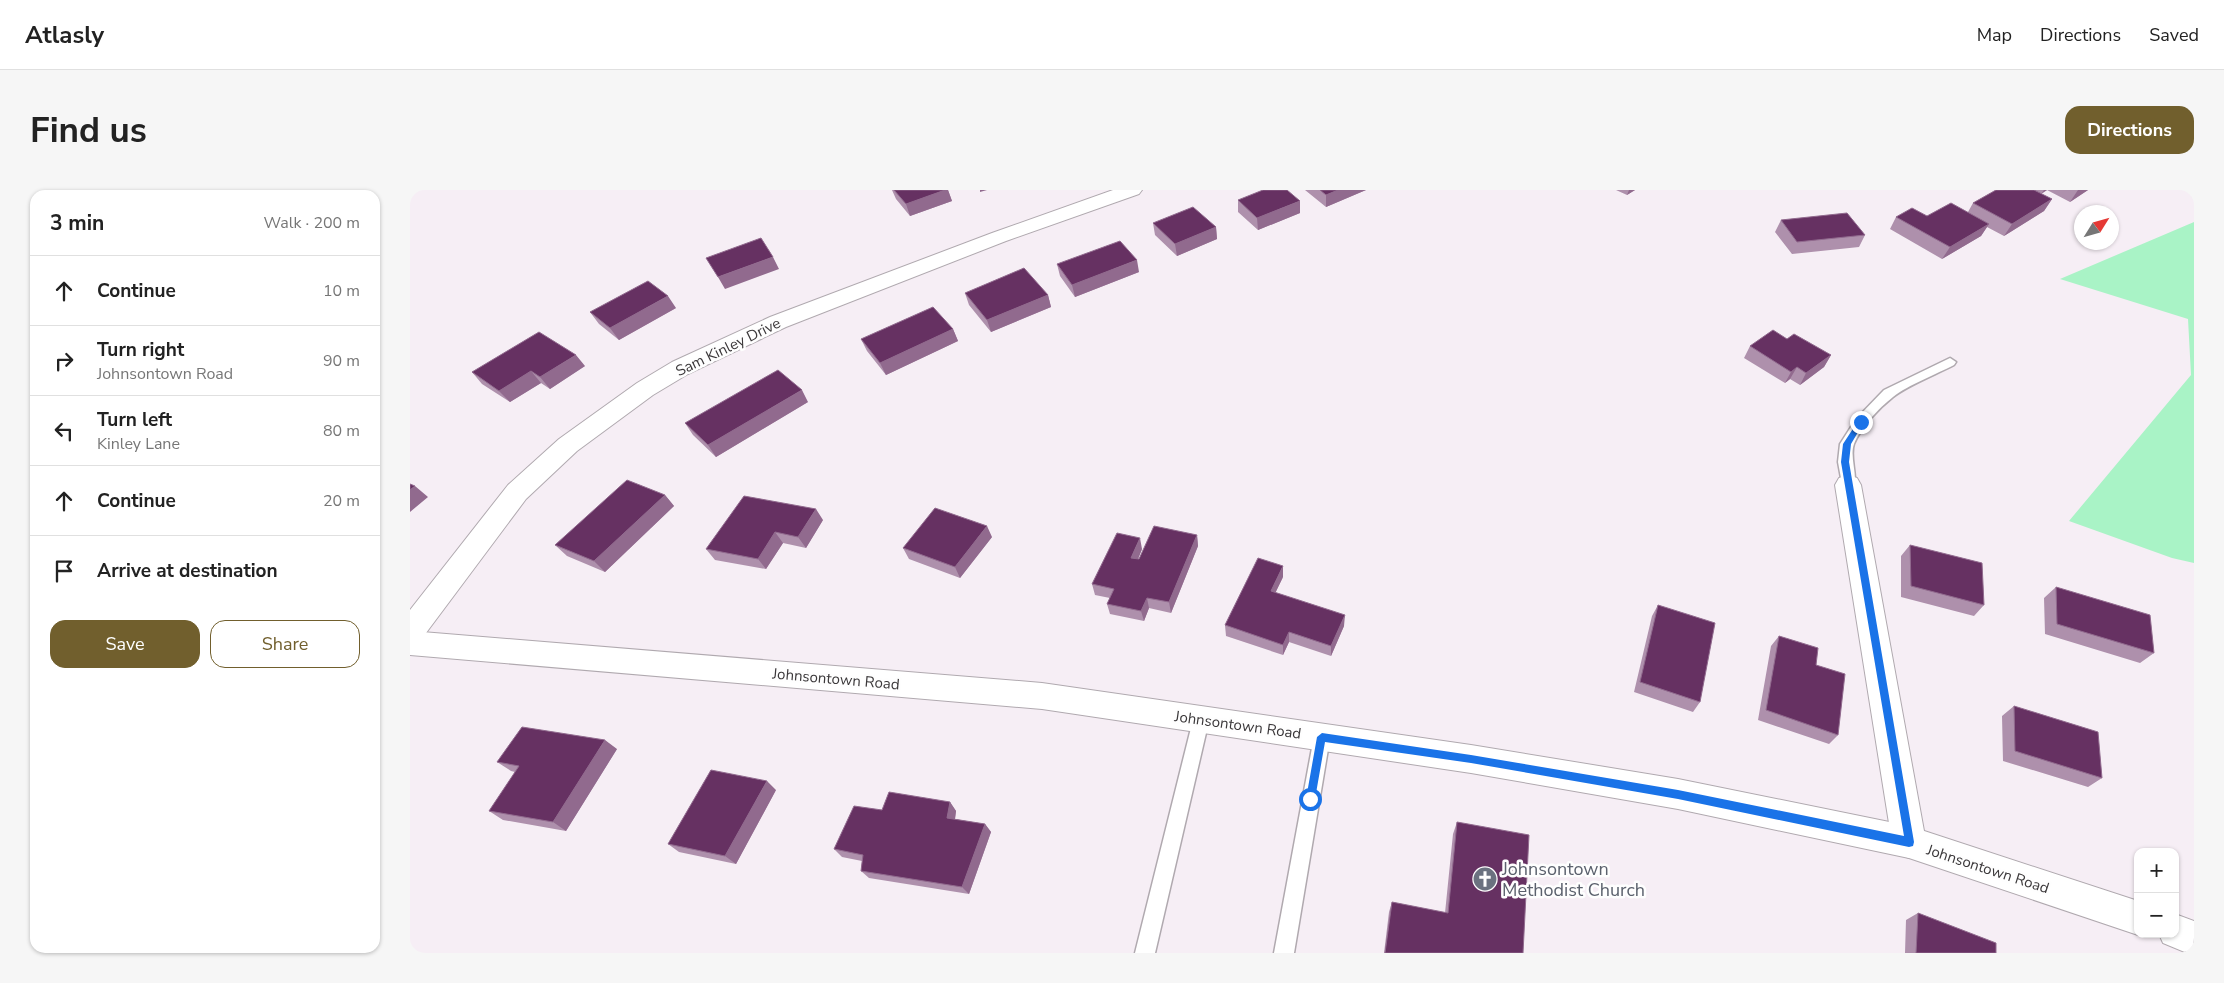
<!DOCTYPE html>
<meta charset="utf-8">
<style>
body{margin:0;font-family:"Nunito Sans",sans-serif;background:#f6f6f6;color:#222}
.controls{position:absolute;right:15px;bottom:15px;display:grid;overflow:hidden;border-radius:10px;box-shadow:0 1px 4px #0004}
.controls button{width:45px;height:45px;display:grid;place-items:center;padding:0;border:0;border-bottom:1px solid #e0e0e0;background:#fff;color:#222;font:25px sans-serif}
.compass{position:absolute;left:1664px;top:15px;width:45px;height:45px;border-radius:50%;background:#fff;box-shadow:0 1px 4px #0004;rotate:53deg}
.stop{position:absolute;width:15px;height:15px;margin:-11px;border:4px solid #1a73e8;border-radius:50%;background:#fff}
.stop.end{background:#1a73e8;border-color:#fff;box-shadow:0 1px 5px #0008}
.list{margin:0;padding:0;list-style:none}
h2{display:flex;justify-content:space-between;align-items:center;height:65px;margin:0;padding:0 20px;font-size:21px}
h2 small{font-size:16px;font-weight:400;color:#767676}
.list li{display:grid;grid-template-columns:32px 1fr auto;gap:15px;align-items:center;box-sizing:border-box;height:70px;padding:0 20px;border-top:1px solid #e0e0e0}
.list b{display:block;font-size:19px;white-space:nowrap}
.list p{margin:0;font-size:16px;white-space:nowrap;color:#767676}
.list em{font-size:16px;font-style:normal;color:#767676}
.actions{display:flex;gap:10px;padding:15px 20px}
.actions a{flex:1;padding:11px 0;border:1px solid #715f2d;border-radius:15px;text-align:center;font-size:18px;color:#715f2d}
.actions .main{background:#715f2d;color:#fff}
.icon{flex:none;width:28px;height:28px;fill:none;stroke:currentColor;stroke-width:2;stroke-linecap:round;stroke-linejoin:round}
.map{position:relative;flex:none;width:1784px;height:763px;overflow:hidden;border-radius:15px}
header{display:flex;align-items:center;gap:30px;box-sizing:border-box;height:70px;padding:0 25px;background:#fff;border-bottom:1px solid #e0e0e0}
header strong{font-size:24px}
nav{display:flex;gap:28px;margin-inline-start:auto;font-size:18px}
.intro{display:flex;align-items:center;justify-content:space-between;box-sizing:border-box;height:120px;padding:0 30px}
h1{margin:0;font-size:35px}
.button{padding:12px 22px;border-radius:15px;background:#715f2d;color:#fff;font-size:18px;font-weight:700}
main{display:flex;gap:30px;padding:0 30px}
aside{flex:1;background:#fff;border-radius:15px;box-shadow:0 1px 4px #0004}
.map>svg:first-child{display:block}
</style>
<header>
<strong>Atlasly</strong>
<nav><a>Map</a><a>Directions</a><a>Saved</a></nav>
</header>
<div class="intro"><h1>Find us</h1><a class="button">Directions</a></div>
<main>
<aside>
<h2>3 min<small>Walk · 200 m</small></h2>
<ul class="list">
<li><svg class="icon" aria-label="ahead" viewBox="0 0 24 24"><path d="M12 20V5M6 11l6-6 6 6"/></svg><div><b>Continue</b></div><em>10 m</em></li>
<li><svg class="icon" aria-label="right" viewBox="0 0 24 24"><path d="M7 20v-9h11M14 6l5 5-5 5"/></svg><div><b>Turn right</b><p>Johnsontown Road</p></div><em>90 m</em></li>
<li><svg class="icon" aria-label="left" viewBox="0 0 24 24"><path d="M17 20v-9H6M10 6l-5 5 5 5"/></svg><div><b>Turn left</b><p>Kinley Lane</p></div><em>80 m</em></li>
<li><svg class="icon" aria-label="ahead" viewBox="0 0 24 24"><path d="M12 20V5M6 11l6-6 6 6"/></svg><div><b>Continue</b></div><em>20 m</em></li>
<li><svg class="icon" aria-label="arrive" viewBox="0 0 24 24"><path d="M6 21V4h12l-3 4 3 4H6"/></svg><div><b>Arrive at destination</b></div></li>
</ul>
<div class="actions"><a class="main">Save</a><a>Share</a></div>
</aside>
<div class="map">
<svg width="1784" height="763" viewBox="0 0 1784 763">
<rect width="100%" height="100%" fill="#f6eef5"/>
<path fill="#a9f3c6" d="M1784 32V373L1762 368 1659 331 1781 185 1778 129 1650 89Z"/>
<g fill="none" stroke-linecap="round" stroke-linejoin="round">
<defs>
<path id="service" d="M1540 168 1546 172 1544 175C1527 184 1498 195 1483 207 1469 218 1451 237 1444 254 1439 267 1449 288 1443 299H1433L1428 272 1430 254 1446 229 1474 200Z
M791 523 797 525 799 530 745 763H725L783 530 785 525Z
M912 539 918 542 920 547 884 763H864L904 547 906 542Z"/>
<path id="minor" d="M703 0H732L729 4 596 51 376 137 278 184 243 205 167 261 116 309 10 451 0 454V420L98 295 149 249 227 193 262 172 360 127 582 43Z
M1438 285 1447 288 1451 295 1516 652 1511 663 1499 668 1487 663 1482 652 1425 295 1429 288Z"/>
<path id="tertiary" d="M0 441 632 493 1061 555 1268 589 1499 636 1728 711V744H1731L1728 745 1499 668 1268 619 1061 583 632 519 0 465Z
M1765 724 1784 731V763H1777L1753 753 1749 744H1765Z"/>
</defs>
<use href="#service" stroke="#b0a9af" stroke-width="3"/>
<use href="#minor" stroke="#b0a9af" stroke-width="2"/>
<use href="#tertiary" stroke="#b0a9af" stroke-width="2"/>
<use href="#service" fill="#fff" fill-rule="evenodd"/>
<use href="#minor" fill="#fff" fill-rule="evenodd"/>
<use href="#tertiary" fill="#fff" fill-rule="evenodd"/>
</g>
<path fill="#ae90ac" d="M482 0H538L542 11 500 26 486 9Z
M895 0H956L916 17Z
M1206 0H1225L1217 5Z
M1586 0H1678L1660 12 1637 0 1631 4 1642 9 1634 21 1594 46 1577 37 1571 46 1532 69 1480 39 1486 27 1517 26 1558 22 1563 13Z
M828 10 890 23 848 40 828 22Z
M1371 30 1455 45 1449 57 1382 64 1365 42Z
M743 33 806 37 807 49 767 66 745 45Z
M647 74 729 82 665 107 650 86Z
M555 103 638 105 641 117 581 142 559 115Z
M266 118 209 150 189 134 180 122Z
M543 139 548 151 476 185 457 161 451 149Z
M1377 149 1421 165 1414 177 1390 195 1380 189 1375 193 1334 168 1340 156Z
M175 176 140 199 131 193 100 212 72 194 62 182Z
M398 212 306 267 283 245 275 233Z
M255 305 264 316 195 382 157 366 145 355Z
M413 330 396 358 373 353 356 379 305 370 296 359Z
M787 345 788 356 761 423 739 418 734 431 700 424 697 414 700 408 685 405 682 394 732 359 728 369H729Z
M582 347 550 388 499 369 493 358Z
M1500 355 1574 415 1564 426 1491 407V366Z
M873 387 865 403 934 436 921 466 879 452 873 465 816 446 815 435Z
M1646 397 1744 463 1730 473 1635 444 1634 408Z
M1248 415 1290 512 1283 522 1224 502 1242 426Z
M1369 446 1406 475 1428 545 1419 554 1348 530 1361 456Z
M1604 516 1692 588 1678 597 1593 571 1592 526Z
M207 559 156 641 93 630 79 621 105 582 101 581 87 572Z
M366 600 326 674 269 662 258 654Z
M540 612 546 621 545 629 575 634 581 642 559 704 459 688 451 681 452 671 432 667 424 659 472 620Z
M1047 632 1113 763H974L979 722 982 712 1035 723 1043 644Z
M1508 723 1586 763H1495L1496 730Z"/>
<path fill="#916a8e" d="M535 0H538L542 11 500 26 496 14Z
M570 0H577L570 2Z
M928 0H956L916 17V5Z
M1219 0H1225L1217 5Z
M1634 0H1637L1631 4Z
M1668 0H1678L1660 12Z
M1642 9 1634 21 1594 46 1602 34Z
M890 11V23L848 40 847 28Z
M1579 34 1571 46 1532 69 1540 57Z
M806 37 807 49 767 66 765 54Z
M363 67 369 79 315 99 308 87Z
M727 70 729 82 665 107 662 95Z
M638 105 641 117 581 142 577 130Z
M258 106 266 118 209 150 200 138Z
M543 139 548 151 476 185 470 173Z
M166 165 175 176 140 199 130 187Z
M1421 165 1414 177 1390 195 1396 183Z
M1387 177 1380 189 1375 193 1381 182Z
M121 181 131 193 100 212 89 201Z
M392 200 398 212 306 267 298 255Z
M5 296 18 307 0 322V300Z
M255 305 264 316 195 382 184 371Z
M406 319 413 330 396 358 388 347Z
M577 336 582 347 550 388 545 377Z
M365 342 373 353 356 379 348 369Z
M787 345 788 356 761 423 759 412Z
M730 348 732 359 724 379 721 368Z
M873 376V387L861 412V401Z
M737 408 739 418 734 431 731 421Z
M935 425 934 436 921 466V456Z
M879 442V452L873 465V455Z
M195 550 207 559 156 641 143 632Z
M357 591 366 600 326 674 315 666Z
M540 612 546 621 544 636 537 628Z
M575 634 581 642 559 704 552 697Z"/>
<path fill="#663162" stroke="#916a8e" d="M484 0H535L496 14Z
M853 0H877L890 11 847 28 828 10Z
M910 0H928L916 5Z
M1586 0H1624L1642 9 1602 34 1563 13Z
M1541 13 1579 34 1540 57 1486 27 1502 18 1517 26Z
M783 17 806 37 765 54 743 33Z
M1437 23 1455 45 1387 52 1371 30Z
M351 48 363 67 308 87 296 68Z
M710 51 727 70 662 95 647 74Z
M614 78 638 105 577 130 555 103Z
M238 91 258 106 200 138 180 122Z
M523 117 543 139 470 173 451 149Z
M1363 140 1377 149 1384 144 1421 165 1396 183 1387 177 1381 182 1340 156Z
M129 142 166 165 130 187 121 181 89 201 62 182Z
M368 180 392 200 298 255 275 233Z
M217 290 255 305 184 371 145 355Z
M0 294 5 296 0 300Z
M334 306 406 319 388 347 365 342 348 369 296 359Z
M525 318 577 336 545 377 493 358Z
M744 336 787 345 759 412 737 408 731 421 697 414 704 399 682 394 707 343 730 348 721 368 729 369Z
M1500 355 1572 373 1574 415 1501 396Z
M848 368 873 376 861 401 935 425 921 456 879 442 873 455 815 435Z
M1646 397 1740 425 1744 463 1647 434Z
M1248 415 1305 433 1290 512 1230 492Z
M1369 446 1408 458 1406 475 1435 484 1428 545 1356 520Z
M1604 516 1688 542 1692 588 1605 561Z
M112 537 195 550 143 632 79 621 109 576 87 572Z
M301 580 357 591 315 666 258 654Z
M479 602 540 612 537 628 575 634 552 697 451 681 453 665 424 659 444 616 472 620Z
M1047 632 1119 645 1113 763H975L982 712 1038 723Z
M1508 723 1586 753V763H1506Z"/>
<path fill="#1a73e8" d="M1448 231 1454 232 1441 254 1439 272 1504 652 1503 656 1499 657 1268 609 1061 573 915 552 905 609 904 612H897L896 609 907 547 912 543 1061 565 1268 600 1494 646 1431 272 1433 254Z"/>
<defs>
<symbol id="church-disc" viewBox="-11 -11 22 22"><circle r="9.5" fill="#6b7280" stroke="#fefefe"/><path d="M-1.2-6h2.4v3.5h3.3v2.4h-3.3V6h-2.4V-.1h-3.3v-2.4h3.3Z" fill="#fff"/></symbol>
</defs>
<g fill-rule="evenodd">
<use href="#church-disc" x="1061" y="675" width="28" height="28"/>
</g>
<g text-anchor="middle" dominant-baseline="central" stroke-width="5" stroke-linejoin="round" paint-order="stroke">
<g font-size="15" fill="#3b383a" stroke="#fefefe">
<text transform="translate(318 157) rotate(-26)">Sam Kinley Drive</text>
<text transform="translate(426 489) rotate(5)">Johnsontown Road</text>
<text transform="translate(828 535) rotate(8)">Johnsontown Road</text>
<text transform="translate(1578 679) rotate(18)">Johnsontown Road</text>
</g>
<g font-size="18" fill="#5b616d" stroke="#fefefe" text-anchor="start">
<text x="1092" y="679">Johnsontown<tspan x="1092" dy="21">Methodist Church</tspan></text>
</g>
</g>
</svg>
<div class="controls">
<button>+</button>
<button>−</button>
</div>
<svg class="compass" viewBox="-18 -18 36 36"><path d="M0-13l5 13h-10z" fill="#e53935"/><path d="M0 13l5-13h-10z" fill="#767676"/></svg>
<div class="stop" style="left:900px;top:609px"></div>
<div class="stop end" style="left:1451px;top:232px"></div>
</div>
</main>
